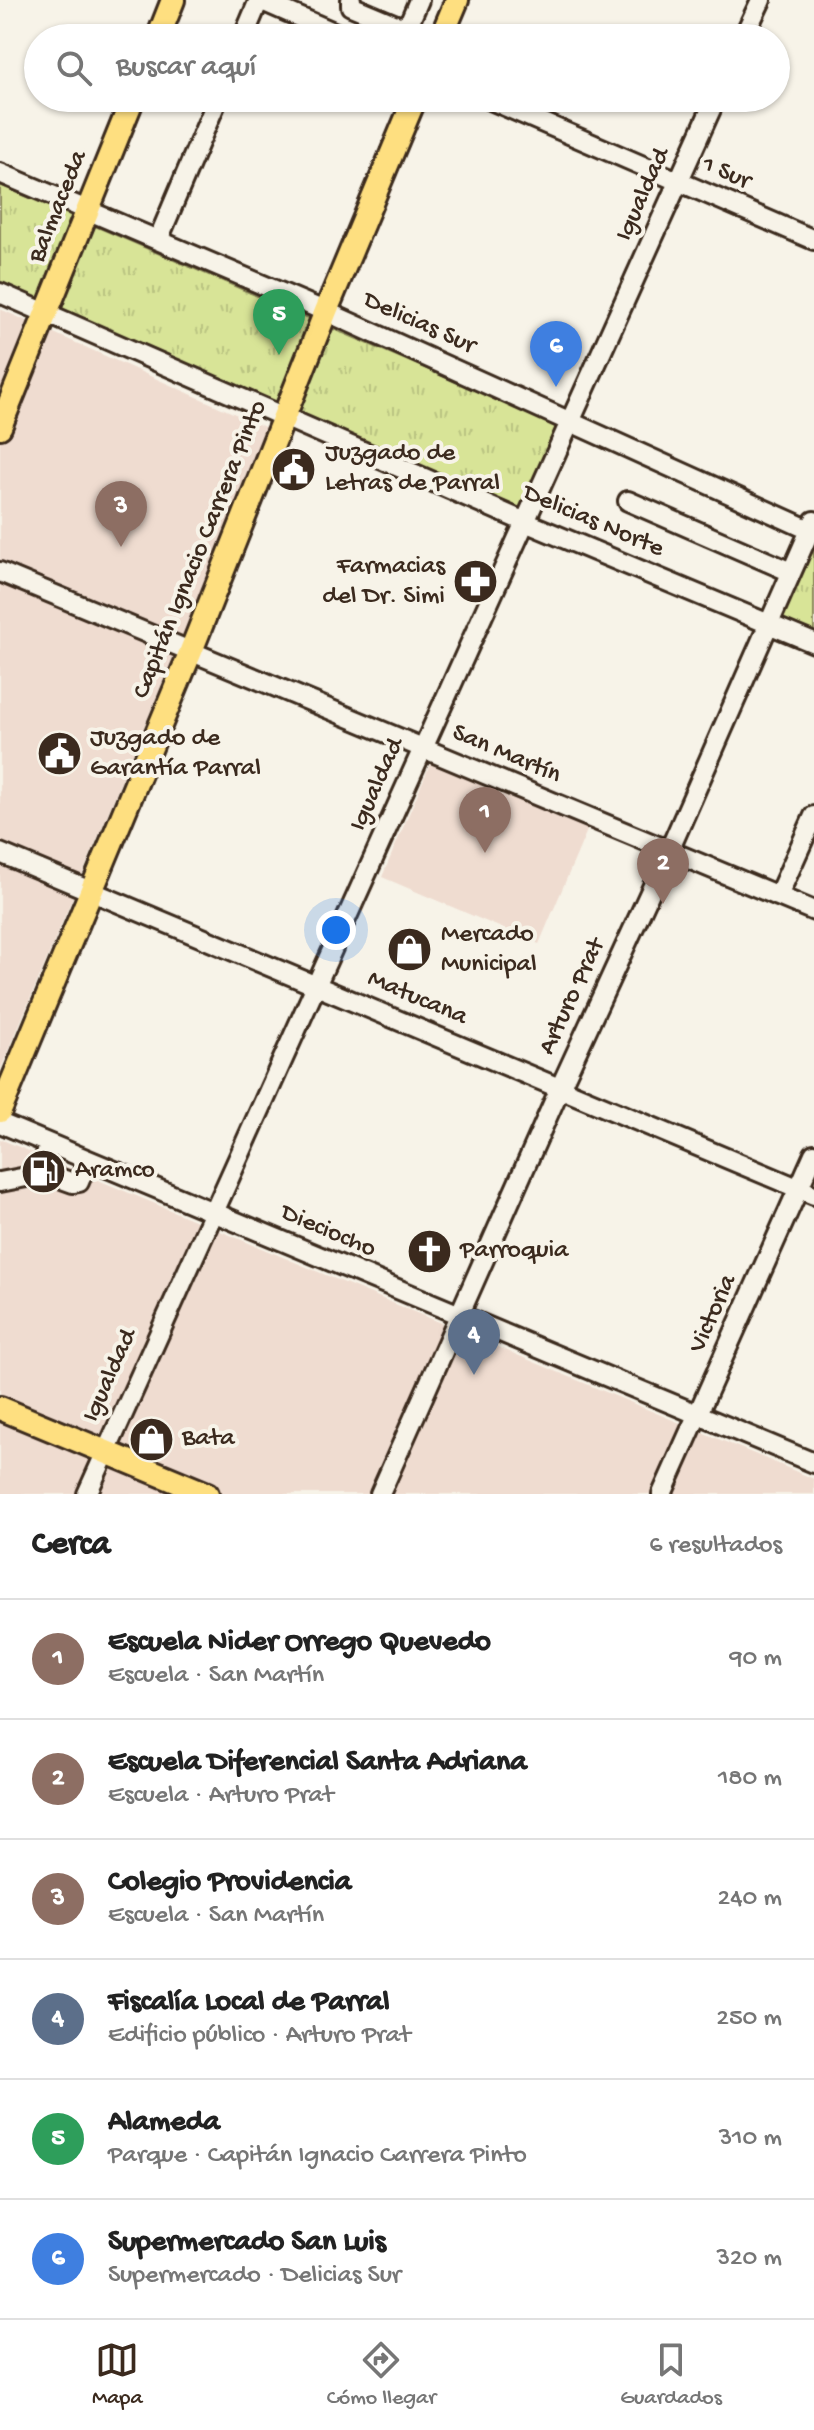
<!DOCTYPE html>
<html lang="es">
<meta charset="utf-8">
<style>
body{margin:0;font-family:"Gochi Hand",sans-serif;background:#f6f6f6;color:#222}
.you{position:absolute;left:336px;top:930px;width:28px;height:28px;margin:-20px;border:6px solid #fff;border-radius:50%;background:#1a73e8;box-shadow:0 0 0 12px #1a73e833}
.badge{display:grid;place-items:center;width:52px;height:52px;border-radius:50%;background:#3b2a1e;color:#fff;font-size:26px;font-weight:700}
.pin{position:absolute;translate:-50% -66px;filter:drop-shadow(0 2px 4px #0008)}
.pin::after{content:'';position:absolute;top:42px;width:28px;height:24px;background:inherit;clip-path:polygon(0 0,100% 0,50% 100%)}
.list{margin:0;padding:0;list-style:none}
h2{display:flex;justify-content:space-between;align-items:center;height:104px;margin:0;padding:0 32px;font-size:34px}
h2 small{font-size:26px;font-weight:400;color:#767676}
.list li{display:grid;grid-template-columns:52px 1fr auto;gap:24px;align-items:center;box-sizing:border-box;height:120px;padding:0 32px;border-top:2px solid #e0e0e0}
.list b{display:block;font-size:30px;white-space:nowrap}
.list p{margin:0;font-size:26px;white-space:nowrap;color:#767676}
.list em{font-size:26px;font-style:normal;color:#767676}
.icon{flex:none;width:44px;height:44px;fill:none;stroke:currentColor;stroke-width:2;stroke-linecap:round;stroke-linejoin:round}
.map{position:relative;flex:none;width:814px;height:1494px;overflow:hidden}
.search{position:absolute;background:#fff;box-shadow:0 2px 6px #0004;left:24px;right:24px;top:24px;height:88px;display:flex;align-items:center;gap:20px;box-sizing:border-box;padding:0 28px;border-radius:44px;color:#767676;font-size:30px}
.sheet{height:824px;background:#fff}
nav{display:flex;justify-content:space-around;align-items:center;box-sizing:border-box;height:112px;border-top:2px solid #e0e0e0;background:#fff;font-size:22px;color:#767676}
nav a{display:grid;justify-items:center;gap:4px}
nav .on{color:#3b2a1e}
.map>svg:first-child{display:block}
</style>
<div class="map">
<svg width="814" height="1494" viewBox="0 0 814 1494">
<defs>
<pattern id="park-tufts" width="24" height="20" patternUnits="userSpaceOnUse" patternTransform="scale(2)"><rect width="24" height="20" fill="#d8e497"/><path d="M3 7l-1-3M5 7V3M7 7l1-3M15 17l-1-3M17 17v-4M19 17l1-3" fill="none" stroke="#bac482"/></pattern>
</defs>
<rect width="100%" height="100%" fill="#f7f3e8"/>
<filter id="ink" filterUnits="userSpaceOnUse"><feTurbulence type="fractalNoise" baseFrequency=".0125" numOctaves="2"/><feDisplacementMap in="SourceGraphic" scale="16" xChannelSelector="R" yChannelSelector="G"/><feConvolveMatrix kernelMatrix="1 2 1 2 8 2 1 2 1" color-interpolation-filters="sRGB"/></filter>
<g filter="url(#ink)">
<path fill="#efdcd0" d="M0 309 269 429 185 640 181 639 0 1071Z
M431 762 588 828 539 944 382 877Z
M0 1139 814 1479V1494H0Z"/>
<path fill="url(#park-tufts)" stroke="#8a875a" stroke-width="2" d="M0 185 559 426 520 509 0 284Z
M814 543V633L777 618Z"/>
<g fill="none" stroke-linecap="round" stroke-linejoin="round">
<defs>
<path id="minor" d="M260 0 347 38
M351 0V6L401 27 410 21 419 0
M243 38 259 0
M743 38 761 0
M486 98 814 240
M0 173 336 316 814 532
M158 240 218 98
M0 293 525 522 814 643
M628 501 791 572
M0 572 814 911
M0 853 814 1195
M778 896 814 816
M0 1123 814 1463
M59 1178 73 1183 79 1182 88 1160
M0 1182 37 1175 39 1171H42L41 1167 50 1144
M87 1494 716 98
M380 1494 560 1088 669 851 814 521
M662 1494 814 1154"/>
<path id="major" d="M158 38 173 0
M441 38 457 0
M0 427 133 98
M0 1111 191 651 326 311 415 98
M0 1408 207 1494"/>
</defs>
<use href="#minor" stroke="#3b2a1e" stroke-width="24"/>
<use href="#major" stroke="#3b2a1e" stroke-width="28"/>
<use href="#minor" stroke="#f7f3e8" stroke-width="18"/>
<use href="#major" stroke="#fedf80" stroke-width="22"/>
</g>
</g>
<defs>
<symbol id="civic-disc" viewBox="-11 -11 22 22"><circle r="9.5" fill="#3b2a1e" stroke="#f7f3e8"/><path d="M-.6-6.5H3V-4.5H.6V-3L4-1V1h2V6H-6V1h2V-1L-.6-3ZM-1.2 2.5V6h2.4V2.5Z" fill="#fff"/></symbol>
<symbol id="pharmacy-disc" viewBox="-11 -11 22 22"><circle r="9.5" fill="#3b2a1e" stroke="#f7f3e8"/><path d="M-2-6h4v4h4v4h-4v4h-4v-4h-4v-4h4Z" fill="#fff"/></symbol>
<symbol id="shop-disc" viewBox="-11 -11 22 22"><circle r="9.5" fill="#3b2a1e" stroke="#f7f3e8"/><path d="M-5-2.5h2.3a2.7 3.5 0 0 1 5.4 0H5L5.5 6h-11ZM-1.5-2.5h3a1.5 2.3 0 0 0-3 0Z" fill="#fff"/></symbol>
<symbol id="fuel-disc" viewBox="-11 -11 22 22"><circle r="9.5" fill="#3b2a1e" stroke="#f7f3e8"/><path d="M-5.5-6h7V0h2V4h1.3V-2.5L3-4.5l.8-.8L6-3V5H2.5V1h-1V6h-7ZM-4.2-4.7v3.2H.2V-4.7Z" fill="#fff"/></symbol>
<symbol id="church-disc" viewBox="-11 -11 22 22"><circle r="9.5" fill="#3b2a1e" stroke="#f7f3e8"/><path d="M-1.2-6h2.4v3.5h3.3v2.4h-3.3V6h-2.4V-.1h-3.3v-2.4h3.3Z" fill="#fff"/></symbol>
</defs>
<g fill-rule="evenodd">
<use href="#civic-disc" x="268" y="444" width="51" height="51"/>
<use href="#pharmacy-disc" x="450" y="556" width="51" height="51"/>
<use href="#civic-disc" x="34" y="728" width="51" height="51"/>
<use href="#shop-disc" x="384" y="924" width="51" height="51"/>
<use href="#fuel-disc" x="18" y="1146" width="51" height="51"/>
<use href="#church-disc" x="404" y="1226" width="51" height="51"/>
<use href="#shop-disc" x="126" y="1414" width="51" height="51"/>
</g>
<g text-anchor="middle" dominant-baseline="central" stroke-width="8" stroke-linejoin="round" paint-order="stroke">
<g font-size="26" fill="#3b2a1e" stroke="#f7f3e8">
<text transform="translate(726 174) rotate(23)">1 Sur</text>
<text transform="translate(644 195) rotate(-66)">Igualdad</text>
<text transform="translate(59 207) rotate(-68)">Balmaceda</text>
<text transform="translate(419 324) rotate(24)">Delicias Sur</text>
<text transform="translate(593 522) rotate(23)">Delicias Norte</text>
<text transform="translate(201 550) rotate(-68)">Capitán Ignacio Carrera Pinto</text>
<text transform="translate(506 755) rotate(23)">San Martín</text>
<text transform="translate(378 785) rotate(-66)">Igualdad</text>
<text transform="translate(573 997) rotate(-65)">Arturo Prat</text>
<text transform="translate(417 999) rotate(23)">Matucana</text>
<text transform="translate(328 1232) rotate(23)">Dieciocho</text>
<text transform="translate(714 1314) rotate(-66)">Victoria</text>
<text transform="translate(111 1376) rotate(-66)">Igualdad</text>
</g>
<g font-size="26" fill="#3b2a1e" stroke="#f7f3e8" text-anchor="start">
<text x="325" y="454">Juzgado de<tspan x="325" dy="30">Letras de Parral</tspan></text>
<text x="445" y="567" text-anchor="end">Farmacias<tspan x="445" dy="30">del Dr. Simi</tspan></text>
<text x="90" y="739">Juzgado de<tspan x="90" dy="30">Garantía Parral</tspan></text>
<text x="441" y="935">Mercado<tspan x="441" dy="30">Municipal</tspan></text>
<text x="75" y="1171">Aramco</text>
<text x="460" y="1251">Parroquia</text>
<text x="182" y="1439">Bata</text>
</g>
</g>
</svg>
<div class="you"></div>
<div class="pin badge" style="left:485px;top:853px;background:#8d6e63">1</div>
<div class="pin badge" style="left:663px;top:904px;background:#8d6e63">2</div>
<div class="pin badge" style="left:121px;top:547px;background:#8d6e63">3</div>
<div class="pin badge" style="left:474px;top:1375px;background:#5c6f8a">4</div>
<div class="pin badge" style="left:279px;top:355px;background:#2e9e5b">5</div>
<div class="pin badge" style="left:556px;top:387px;background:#3f7fe0">6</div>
<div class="search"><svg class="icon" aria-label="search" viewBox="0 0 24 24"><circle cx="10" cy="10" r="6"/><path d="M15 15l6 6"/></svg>Buscar aquí</div>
</div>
<section class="sheet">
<h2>Cerca<small>6 resultados</small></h2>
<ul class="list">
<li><span class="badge" style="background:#8d6e63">1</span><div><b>Escuela Nider Orrego Quevedo</b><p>Escuela · San Martín</p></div><em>90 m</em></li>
<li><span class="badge" style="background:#8d6e63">2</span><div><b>Escuela Diferencial Santa Adriana</b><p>Escuela · Arturo Prat</p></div><em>180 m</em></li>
<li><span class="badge" style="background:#8d6e63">3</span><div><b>Colegio Providencia</b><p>Escuela · San Martín</p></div><em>240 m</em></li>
<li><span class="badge" style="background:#5c6f8a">4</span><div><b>Fiscalía Local de Parral</b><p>Edificio público · Arturo Prat</p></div><em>250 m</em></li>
<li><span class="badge" style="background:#2e9e5b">5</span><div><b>Alameda</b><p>Parque · Capitán Ignacio Carrera Pinto</p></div><em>310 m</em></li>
<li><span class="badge" style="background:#3f7fe0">6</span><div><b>Supermercado San Luis</b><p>Supermercado · Delicias Sur</p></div><em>320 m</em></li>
</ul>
</section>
<nav>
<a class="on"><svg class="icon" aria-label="map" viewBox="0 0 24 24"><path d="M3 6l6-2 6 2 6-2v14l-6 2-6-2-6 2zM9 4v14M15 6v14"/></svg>Mapa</a>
<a><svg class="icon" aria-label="directions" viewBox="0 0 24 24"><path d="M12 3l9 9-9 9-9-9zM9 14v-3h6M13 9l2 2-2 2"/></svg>Cómo llegar</a>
<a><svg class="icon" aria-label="saved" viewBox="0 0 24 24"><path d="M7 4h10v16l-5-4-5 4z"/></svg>Guardados</a>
</nav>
